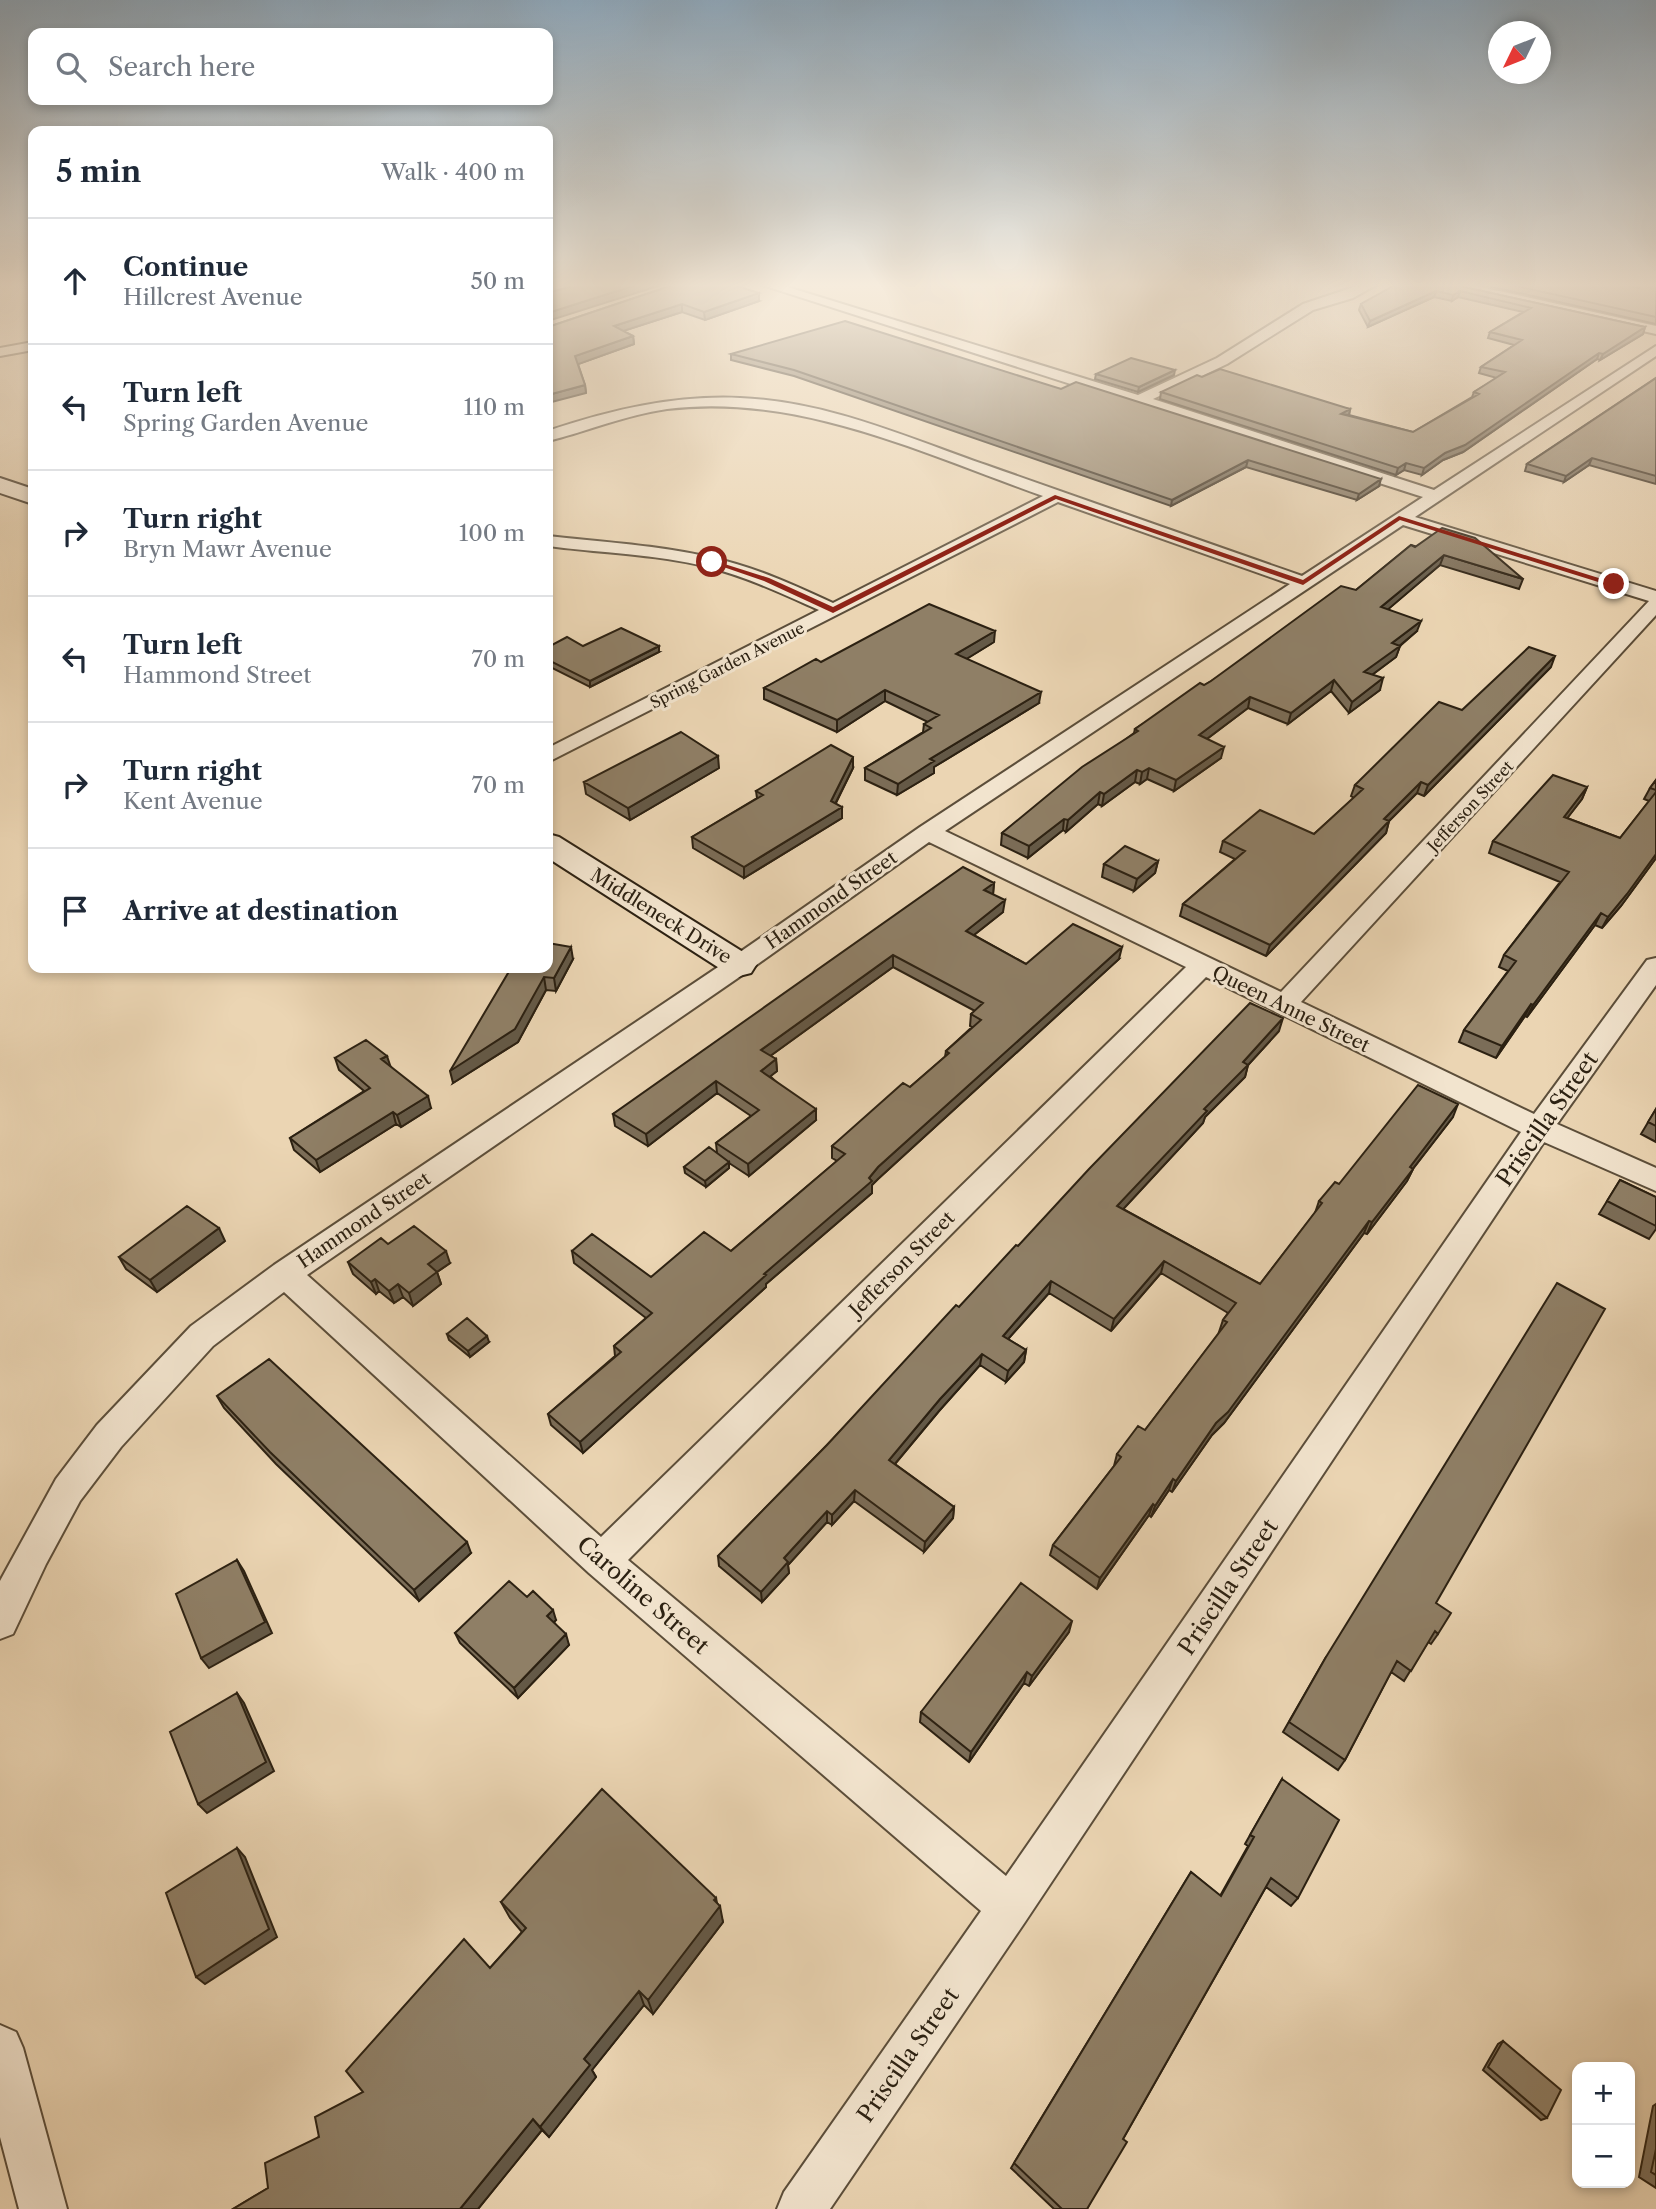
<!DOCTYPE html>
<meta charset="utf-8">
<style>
body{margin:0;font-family:"Libre Caslon Text",serif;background:#f2f2f3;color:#1f2937}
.controls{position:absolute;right:21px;bottom:21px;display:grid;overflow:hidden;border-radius:14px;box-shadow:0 4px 10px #0003}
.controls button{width:63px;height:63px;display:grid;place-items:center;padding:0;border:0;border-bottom:2px solid #e0e1e3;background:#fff;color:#1f2937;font:35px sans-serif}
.compass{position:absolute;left:1488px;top:21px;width:63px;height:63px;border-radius:50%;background:#fff;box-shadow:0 4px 10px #0003;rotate:227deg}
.stop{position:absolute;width:21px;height:21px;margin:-16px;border:5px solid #8f2418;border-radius:50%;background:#fff}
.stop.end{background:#8f2418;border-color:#fff;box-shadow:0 2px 7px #0008}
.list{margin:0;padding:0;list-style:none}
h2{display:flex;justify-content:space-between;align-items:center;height:91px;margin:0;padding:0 28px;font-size:30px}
h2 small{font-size:23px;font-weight:400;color:#747a83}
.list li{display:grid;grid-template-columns:46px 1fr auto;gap:21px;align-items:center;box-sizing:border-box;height:126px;padding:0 28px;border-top:2px solid #e0e1e3}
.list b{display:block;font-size:26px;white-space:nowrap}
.list p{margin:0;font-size:23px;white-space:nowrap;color:#747a83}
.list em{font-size:23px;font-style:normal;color:#747a83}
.icon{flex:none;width:38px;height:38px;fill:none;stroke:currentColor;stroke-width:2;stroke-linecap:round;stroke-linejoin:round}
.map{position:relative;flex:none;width:1656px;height:2209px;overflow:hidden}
.search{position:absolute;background:#fff;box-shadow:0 4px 10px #0003;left:28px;top:28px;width:525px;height:77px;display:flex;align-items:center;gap:18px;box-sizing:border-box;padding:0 24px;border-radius:14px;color:#747a83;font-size:26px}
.panel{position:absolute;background:#fff;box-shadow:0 4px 10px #0003;left:28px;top:126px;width:525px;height:847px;border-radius:14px}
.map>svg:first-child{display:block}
</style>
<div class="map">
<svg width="1656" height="2209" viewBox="0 0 1656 2209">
<rect width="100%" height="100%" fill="#ebd5b3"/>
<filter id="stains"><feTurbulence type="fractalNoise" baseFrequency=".00286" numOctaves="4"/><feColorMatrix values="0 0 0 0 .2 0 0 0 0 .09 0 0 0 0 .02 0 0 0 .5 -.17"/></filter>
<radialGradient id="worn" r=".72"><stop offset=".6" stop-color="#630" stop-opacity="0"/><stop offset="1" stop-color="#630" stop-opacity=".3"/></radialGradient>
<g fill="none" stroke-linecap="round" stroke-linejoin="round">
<defs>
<path id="street" d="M762 285H781L1138 395 1217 358 1303 304 1360 285H1376L1353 298 1313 310 1227 364 1153 399 1434 490 1656 346V356L1415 517 1656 591V615L1301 1002 1534 1114 1647 960 1656 958V985L1557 1124 1656 1168V1191L1544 1142 1025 1922 830 2209H777L784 2192 981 1911 589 1573 284 1292 213 1346 121 1447 80 1501 46 1564 13 1634 0 1639V1581L56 1479 97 1425 191 1326 274 1265 730 959 920 827 1290 584 1058 502 548 762V748L819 610C783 594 747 577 708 567 656 554 601 553 548 546V536C603 542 659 545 713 558 755 567 794 585 833 603L1043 496C922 453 799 393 667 409 625 415 588 431 548 441V431C610 410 674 395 740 398 826 401 906 437 986 465 1091 502 1196 539 1302 576L1423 497ZM1403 525 1649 601 1281 992 945 831ZM929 842 1186 967 601 1537 307 1275 748 971ZM1206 977 1521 1132 1006 1876 628 1560Z
M1449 285H1472L1656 326V334L1455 289Z
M33 342V350L0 356V348Z
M0 2025 16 2032 23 2048 67 2209H19L0 2137Z"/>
<path id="secondary" d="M0 478 33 489V504L0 493Z
M548 834 559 837 751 957 756 965 751 973 739 976 727 973 548 858Z"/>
</defs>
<use href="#street" stroke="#5c4e3a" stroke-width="4"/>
<use href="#secondary" stroke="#2c2112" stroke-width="4"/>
<use href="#street" fill="#f2e4ce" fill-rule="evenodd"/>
<use href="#secondary" fill="#f2e4ce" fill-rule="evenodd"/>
</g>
<path fill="#7b6d58" stroke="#2c2112" stroke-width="2" d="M673 285 759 301 705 320 682 312 623 331 633 336 634 344 578 364 585 385 586 393 548 327Z
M1455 285 1645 327 1643 334 1600 360 1597 359 1463 452 1443 460 1422 475 1404 470 1396 475 1160 399 1161 392 1350 409 1349 415 1413 432 1472 397 1474 392 1497 378 1479 373 1481 367 1514 345 1488 338 1490 332 1523 312 1458 297 1452 301 1434 297 1368 327 1359 310 1361 304Z
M1484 285H1624L1638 288 1639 287 1635 285H1656V324Z
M731 354 1061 389 1379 486 1357 500 1246 467 1171 506 794 376 731 360Z
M1096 374 1174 375 1138 392 1095 379Z
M1656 378V484L1589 465 1564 482 1525 471 1527 464Z
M1411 545 1523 579 1519 589 1440 565 1388 609 1417 631 1400 646 1396 657 1372 675 1380 690 1349 713 1331 691 1288 724 1248 708 1207 739 1221 758 1174 791 1147 779 1140 784 1135 782 1102 806 1098 804 1066 832 1063 830 1028 858 1001 845 1002 833 1134 733 1135 729 1356 590Z
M994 642 966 659 1039 703 934 767V773L897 795 865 780V768L923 732 924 724 928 722 885 701 837 732 764 699V688L821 662Z
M583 646 659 652 590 687 548 666V647Z
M1551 667 1424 796 1417 793 1389 821 1386 833 1266 956 1180 916 1183 904 1235 859 1220 852 1223 841 1314 834 1354 798 1351 796 1355 785Z
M719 768 630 820 586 794 584 782Z
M853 768 836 803 842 818 744 878 693 848 692 837 757 798 756 791Z
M1656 780V858L1621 906 1602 928 1595 925 1527 1017 1525 1016 1496 1058 1459 1042 1464 1030 1508 971 1499 967 1504 955 1560 882 1489 853 1493 841 1587 787 1582 799 1567 818 1620 838 1649 801 1644 799 1650 788Z
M1158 861 1155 873 1134 891 1102 877 1104 864Z
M994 883 993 894 1003 912 974 935 1026 964 1119 959 878 1179 872 1185V1193L766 1284V1287L583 1453 551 1425 548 1414 615 1356 614 1346 646 1318 574 1263 572 1251 651 1277 731 1251 837 1161 832 1158V1146L910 1087 945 1057 946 1051 972 1027 970 1026 971 1014 975 1011 893 967 770 1056 776 1059 777 1071 770 1076 816 1120 749 1176 729 1163V1168L706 1187 685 1173 684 1167 717 1153 716 1143 751 1116 717 1093 648 1146 615 1126 613 1114Z
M573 959 556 991 546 990 518 1042 453 1083 511 968Z
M1279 1031 1248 1065 1245 1077 1205 1117 1203 1123 1123 1209 1260 1284 1315 1213 1319 1201 1339 1184 1453 1117 1413 1169 1407 1181 1367 1234 1364 1233 1224 1423 1212 1435 1172 1492 1169 1490 1151 1517 1149 1515 1097 1589 1050 1555 1053 1545 1114 1466 1117 1454 1145 1430 1220 1332H1219L1223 1320 1228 1313 1161 1273 1111 1331 1049 1293 1008 1339 1026 1350 1024 1362 1006 1382 980 1365 939 1411 895 1464 954 1507 953 1518 924 1552 854 1501 832 1525 827 1522 788 1565 789 1573 762 1602 719 1566 718 1556 827 1445 959 1307 1018 1246Z
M335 1058 390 1066 431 1108 401 1127 396 1124 320 1172 294 1150 290 1138 364 1091 339 1070Z
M1656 1109V1142L1641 1134Z
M1620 1180 1656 1197V1229L1649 1239 1599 1214Z
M225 1241 157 1292 126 1269 119 1257Z
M388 1244 450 1263 437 1272 441 1284 413 1306 403 1297 394 1303 379 1291 376 1294 353 1274 348 1262Z
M447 1334 489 1342 470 1357 449 1340Z
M217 1396 471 1553 419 1601 276 1464 224 1408Z
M527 1597 556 1620 554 1622 569 1645 518 1698 460 1643 455 1633Z
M1436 1603 1438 1634 1431 1644 1428 1642 1404 1681 1391 1672 1345 1760 1338 1770 1283 1732 1326 1657Z
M1069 1632 1029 1686 1024 1683 969 1762 920 1722 921 1712Z
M1282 1779 1298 1898 1291 1906 1266 1887 1123 2139 1087 2209H1054L1011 2168 1191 1872 1220 1896 1248 1846 1245 1844Z
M501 1902 717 1903 723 1922 653 2014 644 2005 592 2070 596 2077 549 2137 542 2130 478 2209H233L268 2188 363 2092 490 1968 522 1932 510 1918Z
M1503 2041 1547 2118 1541 2120 1483 2070 1498 2044Z
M1656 2104V2188L1639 2177 1653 2106Z"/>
<path fill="#645947" stroke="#2c2112" stroke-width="2" d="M636 285H661L548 321V313Z
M1436 291 1434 297 1368 327 1370 321Z
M1460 291 1458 297 1452 301 1453 295Z
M759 293V301L705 320 704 312Z
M682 304V312L614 334V326Z
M1645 327 1643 334 1600 360 1603 354Z
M633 336 634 344 576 365 575 356Z
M1599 353 1597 359 1463 452 1443 460 1422 475 1424 468 1445 453Z
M1175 370 1174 375 1138 392 1139 387Z
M585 385 586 393 548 403V395Z
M1350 409 1349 415 1341 414Z
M1592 458 1589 465 1564 482 1566 476Z
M1248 460 1246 467 1171 506 1172 500Z
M1406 463 1404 470 1396 475 1398 468Z
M1381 479 1379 486 1357 500 1359 494Z
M1444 555 1440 565 1378 618 1381 607Z
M1421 621 1417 631 1398 647 1400 646 1396 657 1361 683 1364 672 1392 643Z
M995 631 994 642 955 666 956 654Z
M659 646V652L590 687V681Z
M1555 656 1551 667 1424 796 1428 785Z
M1383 678 1380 690 1349 713 1352 702Z
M1334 680 1331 691 1288 724 1291 713Z
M885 690V701L837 732V720Z
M1041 692 1039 703 934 767V773L897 795 898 784 930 759Z
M1250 697 1248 708 1196 747 1199 735Z
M1224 747 1221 758 1174 791 1176 780Z
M718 756 719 768 630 820 628 808Z
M853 757V768L831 812V801Z
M1149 768 1147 779 1140 784 1142 772Z
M1137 770 1135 782 1102 806 1104 794Z
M1421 782 1417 793 1380 830 1384 819Z
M1587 787 1582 799 1559 829 1564 817Z
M1100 792 1098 804 1066 832 1068 820Z
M842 807V818L744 878V867Z
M1064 819 1063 830 1028 858 1029 846Z
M1389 821 1386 833 1266 956 1270 945Z
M1656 854V858L1621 906 1602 928 1608 917Z
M1158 861 1155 873 1134 891 1137 879Z
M994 883 993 895 984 890Z
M1005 900 1003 912 965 942 966 931Z
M1601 913 1595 925 1527 1017 1533 1005Z
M571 947 573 959 556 991 554 978Z
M1122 947 1119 959 878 1179 872 1185V1193L766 1284V1287L583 1453 580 1442 869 1178 878 1167Z
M893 955V967L762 1062 761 1050Z
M544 977 546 990 518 1042 453 1083 450 1071Z
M1531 1004 1525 1016 1496 1058 1502 1046Z
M1283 1018 1279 1031 1248 1065 1245 1077 1205 1117 1203 1123 1115 1218 1117 1206 1243 1062Z
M387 1056 391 1068 381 1059Z
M776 1059 777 1071 762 1083 761 1071Z
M716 1081 717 1093 648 1146 646 1134Z
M428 1096 431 1108 401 1127 397 1115Z
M1458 1104 1453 1117 1404 1180 1410 1167Z
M816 1109V1120L749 1176 748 1164Z
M393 1112 396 1124 320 1172 316 1160Z
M729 1162V1168L706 1187 705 1181Z
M1413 1169 1407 1181 1367 1234 1372 1222Z
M1369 1221 1364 1233 1224 1423 1212 1435 1172 1492 1176 1481 1216 1423Z
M219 1228 225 1241 157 1292 150 1280Z
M446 1251 450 1263 437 1272 441 1284 413 1306 409 1293 428 1264Z
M1164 1261 1161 1273 1111 1331 1114 1319Z
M375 1279 379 1291 376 1294 371 1282Z
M1051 1281 1049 1293 1001 1347 1003 1336Z
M398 1284 403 1297 394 1303 389 1291Z
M487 1336 489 1342 470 1357 468 1351Z
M1026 1350 1024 1362 1006 1382 1008 1371Z
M982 1354 980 1365 939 1411 889 1471V1460L940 1399Z
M1173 1479 1169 1490 1151 1517 1155 1506Z
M855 1490 854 1501 832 1525V1515Z
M1153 1504 1149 1515 1097 1589 1100 1578Z
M954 1507 953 1518 924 1552 925 1542Z
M827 1511V1522L788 1565 789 1573 762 1602 761 1592 784 1558Z
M467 1542 471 1553 419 1601 414 1590Z
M237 1560 244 1571 272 1633 209 1668 201 1658Z
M553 1610 556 1620 550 1626 547 1616Z
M1072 1621 1069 1632 1029 1686 1032 1676Z
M566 1634 569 1645 518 1698 514 1688Z
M1027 1672 1024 1683 969 1762 971 1752Z
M237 1693 244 1703 274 1771 207 1813 198 1804Z
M237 1848 245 1857 277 1937 205 1984 196 1977Z
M716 1898 718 1908 720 1906 723 1922 653 2014 648 2000Z
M639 1991 644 2005 592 2070 596 2077 549 2137 540 2127 584 2059Z
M533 2119 542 2130 478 2209H460Z"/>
<path fill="#8f7f66" stroke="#2c2112" stroke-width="2" d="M575 285H636L548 313V293Z
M673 285H734L759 293 704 312 682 304 614 326 633 336 575 356 585 385 548 395V327Z
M1395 285H1455L1645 327 1603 354 1599 353 1465 445 1445 453 1424 468 1406 463 1398 468 1161 392 1197 375 1202 377 1220 369 1350 409 1341 414 1413 432 1479 394 1474 392 1505 372 1481 367 1522 340 1490 332 1531 308 1460 291 1453 295 1436 291 1370 321 1361 304Z
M1512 285H1624L1639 288 1640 285H1656V317Z
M845 321 1061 389 1076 382 1381 479 1359 494 1248 460 1172 500 794 370 731 354Z
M1131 358 1175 370 1139 387 1096 374Z
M1656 378V476L1592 458 1566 476 1527 464Z
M1442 528 1475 538 1523 579 1444 555 1381 607 1421 621 1392 643 1400 646 1364 672 1383 678 1352 702 1334 680 1291 713 1250 697 1199 735 1224 747 1176 780 1149 768 1142 772 1137 770 1104 794 1100 792 1068 820 1064 819 1029 846 1002 833 1082 767 1138 731 1135 729 1200 683 1204 685 1211 681 1341 586 1356 590 1411 545 1415 547Z
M929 604 995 631 956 654 1041 692 930 759 934 761 898 784 865 768 931 728 924 724 939 715 885 690 837 720 764 688 816 659 821 662Z
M621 628 659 646 590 681 548 660V647L567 637 583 646Z
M1529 647 1555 656 1428 785 1421 782 1384 819 1389 821 1270 945 1183 904 1245 851 1223 841 1260 810 1314 834 1363 789 1355 785 1439 702 1462 710Z
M681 732 718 756 628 808 584 782Z
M831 745 853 757 831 801 842 807 744 867 692 837 763 795 756 791Z
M1553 775 1587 787 1564 817 1620 838 1656 792V854L1627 894 1608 917 1601 913 1533 1005 1531 1004 1502 1046 1464 1030 1516 961 1504 955 1569 872 1493 841Z
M1656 780V790L1650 788Z
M1125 846 1158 861 1137 879 1104 864Z
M963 867 994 883 984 890 1005 900 966 931 1026 964 1073 924 1122 947 878 1167 869 1178 872 1181 764 1274 766 1275 580 1442 548 1414 621 1352 614 1346 652 1313 572 1251 592 1234 651 1277 704 1232 731 1251 845 1154 832 1146 903 1083 910 1087 949 1053 946 1051 981 1020 971 1014 983 1003 893 955 761 1050 776 1059 761 1071 816 1109 748 1164 716 1143 759 1110 716 1081 646 1134 613 1114Z
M548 943 571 947 554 978 544 977 515 1029 450 1071 511 968H548Z
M1250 1003 1283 1018 1243 1062 1248 1065 1204 1109 1207 1111 1117 1206 1260 1284 1322 1203 1319 1201 1335 1182 1339 1184 1418 1085 1458 1104 1410 1167 1413 1169 1372 1222 1369 1221 1228 1412 1216 1423 1176 1481 1173 1479 1155 1506 1153 1504 1100 1578 1053 1545 1121 1457 1117 1454 1138 1426 1145 1430 1227 1322 1223 1320 1236 1303 1164 1261 1114 1319 1051 1281 1003 1336 1026 1350 1008 1371 982 1354 940 1399 889 1460 954 1507 925 1542 855 1490 832 1515 827 1511 784 1558 788 1562 761 1592 718 1556 827 1445 956 1305 959 1307 1016 1245 1018 1246 1089 1169Z
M366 1040 387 1056 381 1059 428 1096 397 1115 393 1112 316 1160 290 1138 370 1088 335 1058Z
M1656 1109V1126L1648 1122Z
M709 1147 729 1162 705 1181 684 1167Z
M1620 1180 1656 1197V1226L1607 1201Z
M187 1206 219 1228 150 1280 119 1257Z
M414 1226 446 1251 428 1264 437 1272 409 1293 398 1284 389 1291 375 1279 371 1282 348 1262 381 1238 388 1244Z
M1557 1283 1605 1309 1436 1603 1451 1613 1438 1634 1435 1631 1411 1671 1397 1661 1345 1760 1289 1722 1326 1657Z
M467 1318 487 1336 468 1351 447 1334Z
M269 1359 467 1542 414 1590 270 1452 217 1396Z
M237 1560 265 1622 201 1658 176 1594Z
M509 1581 527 1597 533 1591 553 1610 547 1616 566 1634 514 1688 455 1633Z
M1021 1583 1072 1621 1032 1676 1027 1672 971 1752 921 1712Z
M237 1693 266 1762 198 1804 170 1732Z
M1282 1779 1339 1820 1298 1898 1271 1878 1123 2139 1127 2142 1087 2209H1062L1014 2163 1191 1872 1221 1896 1254 1837 1250 1835Z
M602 1789 716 1898 714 1900 720 1906 648 2000 639 1991 584 2059 590 2065 540 2127 533 2119 460 2209H233L268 2188 265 2163 319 2137 315 2117 363 2092 346 2071 464 1939 490 1968 526 1928 501 1902Z
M237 1848 269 1929 196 1977 166 1893Z
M1503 2041 1561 2090 1547 2118 1488 2067Z
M1656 2149V2175L1651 2172Z"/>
<linearGradient id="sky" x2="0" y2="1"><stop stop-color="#8fa9bd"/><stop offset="0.48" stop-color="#f6ecdd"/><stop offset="1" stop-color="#f6ecdd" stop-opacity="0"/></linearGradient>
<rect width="1656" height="594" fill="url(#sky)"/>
<path fill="#8f2418" d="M1055 495 1303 580 1399 516 1618 584 1611 586 1400 520 1303 585 1056 499 833 613 764 581 709 562 715 561 769 578 833 607Z"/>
<g text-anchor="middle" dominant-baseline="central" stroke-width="6" stroke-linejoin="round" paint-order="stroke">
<g font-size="16" fill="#2c2112" stroke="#f2e4ce">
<text transform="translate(727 665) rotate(-27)">Spring Garden Avenue</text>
<text transform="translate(1470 806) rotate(-47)">Jefferson Street</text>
</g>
<g font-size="19" fill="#2c2112" stroke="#f2e4ce">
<text transform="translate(831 900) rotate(-35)">Hammond Street</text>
<text transform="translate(661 916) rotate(32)">Middleneck Drive</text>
<text transform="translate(1291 1009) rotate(26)">Queen Anne Street</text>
<text transform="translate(364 1220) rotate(-34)">Hammond Street</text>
<text transform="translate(902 1264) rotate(-45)">Jefferson Street</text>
</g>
<g font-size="23" fill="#2c2112" stroke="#f2e4ce">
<text transform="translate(1547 1119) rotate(-55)">Priscilla Street</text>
<text transform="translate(1228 1587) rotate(-56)">Priscilla Street</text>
<text transform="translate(643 1595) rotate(41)">Caroline Street</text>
<text transform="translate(908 2055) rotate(-55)">Priscilla Street</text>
</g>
</g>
<rect width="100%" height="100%" filter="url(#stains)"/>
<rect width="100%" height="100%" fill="url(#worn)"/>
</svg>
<div class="controls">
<button>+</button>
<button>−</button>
</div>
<svg class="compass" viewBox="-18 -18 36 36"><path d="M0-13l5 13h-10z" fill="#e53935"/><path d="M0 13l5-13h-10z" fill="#747a83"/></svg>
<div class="stop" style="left:712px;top:562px"></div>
<div class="stop end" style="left:1614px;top:584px"></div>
<div class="search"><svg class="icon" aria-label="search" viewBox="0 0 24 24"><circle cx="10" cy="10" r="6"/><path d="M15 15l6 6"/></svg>Search here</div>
<section class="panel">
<h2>5 min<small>Walk · 400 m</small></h2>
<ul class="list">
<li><svg class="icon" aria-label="ahead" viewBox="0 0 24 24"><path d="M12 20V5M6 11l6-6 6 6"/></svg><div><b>Continue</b><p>Hillcrest Avenue</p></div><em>50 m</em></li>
<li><svg class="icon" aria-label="left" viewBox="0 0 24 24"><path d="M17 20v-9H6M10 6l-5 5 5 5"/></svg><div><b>Turn left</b><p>Spring Garden Avenue</p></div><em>110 m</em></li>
<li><svg class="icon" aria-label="right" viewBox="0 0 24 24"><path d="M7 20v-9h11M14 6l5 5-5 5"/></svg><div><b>Turn right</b><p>Bryn Mawr Avenue</p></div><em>100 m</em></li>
<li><svg class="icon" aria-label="left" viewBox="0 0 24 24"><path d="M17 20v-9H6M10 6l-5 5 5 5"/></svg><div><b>Turn left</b><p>Hammond Street</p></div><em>70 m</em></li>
<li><svg class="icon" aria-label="right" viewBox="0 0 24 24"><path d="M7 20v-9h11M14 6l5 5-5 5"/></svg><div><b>Turn right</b><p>Kent Avenue</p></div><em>70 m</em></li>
<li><svg class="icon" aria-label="arrive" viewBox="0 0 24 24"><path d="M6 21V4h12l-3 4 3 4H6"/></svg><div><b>Arrive at destination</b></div></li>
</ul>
</section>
</div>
